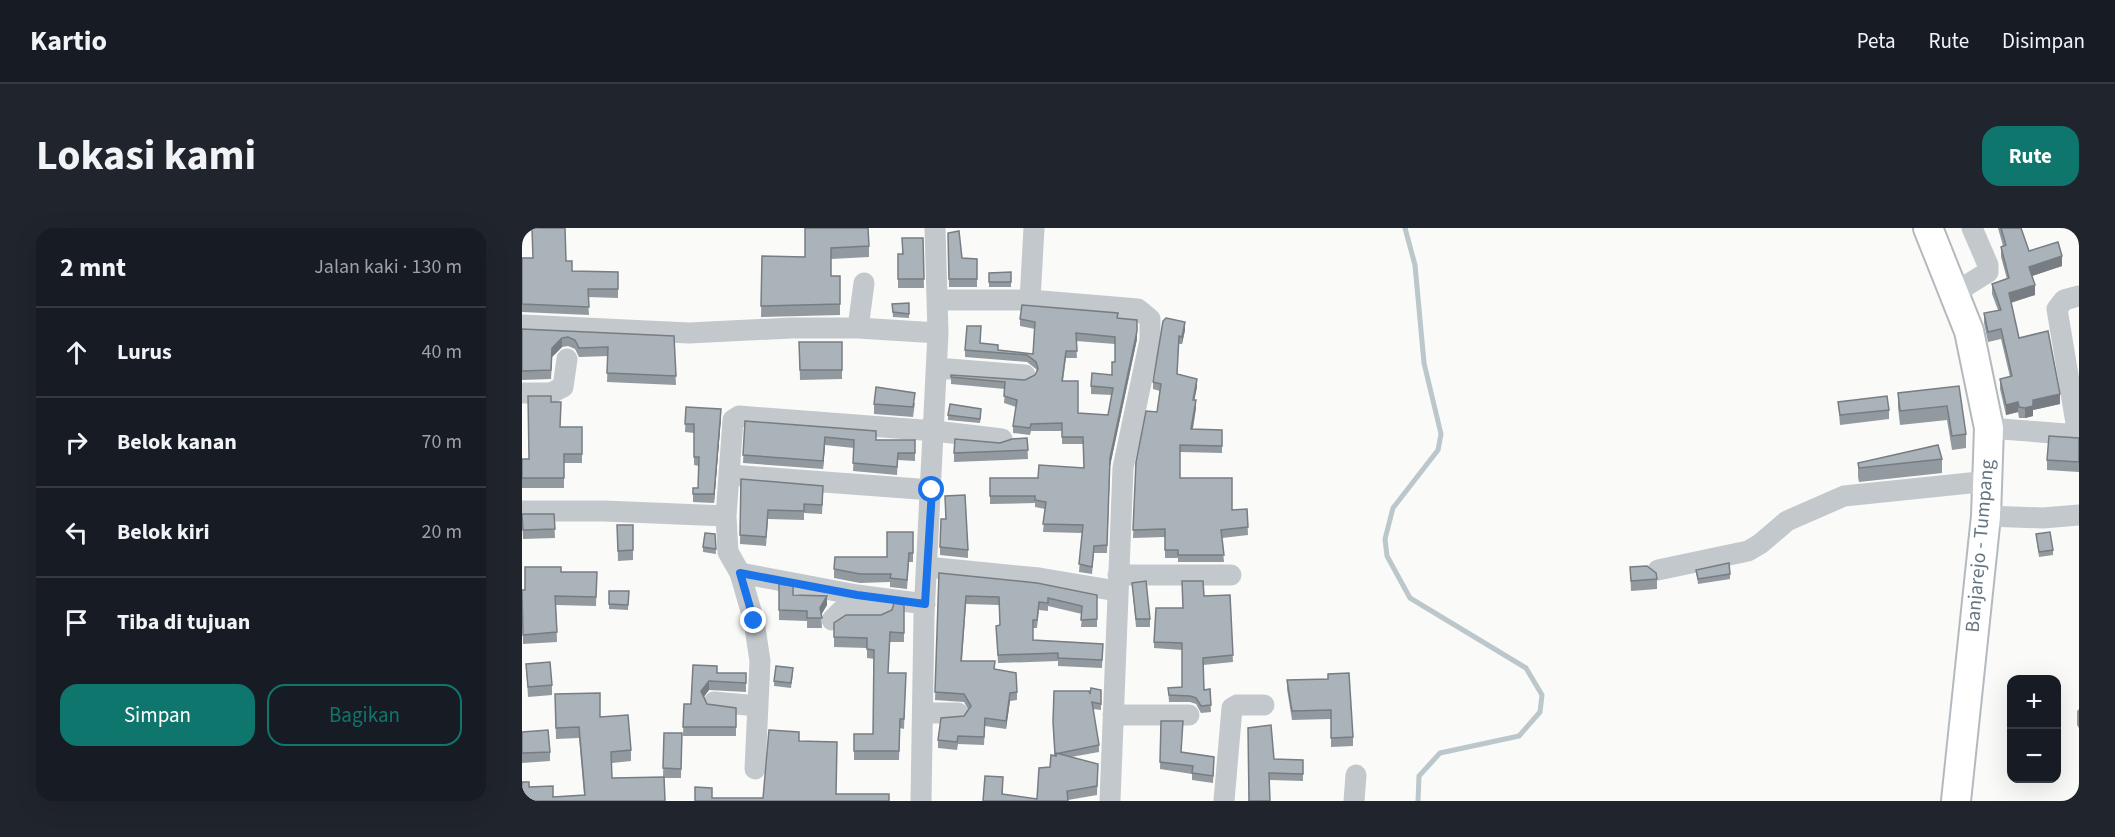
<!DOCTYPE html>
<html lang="id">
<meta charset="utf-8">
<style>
body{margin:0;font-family:"Source Sans 3",sans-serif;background:#20242c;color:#f1f3f6}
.controls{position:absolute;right:18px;bottom:18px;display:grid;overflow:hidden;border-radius:12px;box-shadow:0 6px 24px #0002}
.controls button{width:54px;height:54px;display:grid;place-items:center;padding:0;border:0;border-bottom:2px solid #363941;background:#171b24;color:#f1f3f6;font:30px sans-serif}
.stop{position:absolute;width:18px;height:18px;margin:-14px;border:4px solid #1a73e8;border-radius:50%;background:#fff}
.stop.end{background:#1a73e8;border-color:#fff;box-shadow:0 2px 6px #0008}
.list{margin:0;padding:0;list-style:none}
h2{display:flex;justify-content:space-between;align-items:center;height:78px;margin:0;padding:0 24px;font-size:26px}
h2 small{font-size:20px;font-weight:400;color:#9ea1a6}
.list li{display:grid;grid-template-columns:39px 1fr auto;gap:18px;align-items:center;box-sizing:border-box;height:90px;padding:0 24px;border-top:2px solid #363941}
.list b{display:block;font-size:22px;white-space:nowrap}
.list em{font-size:20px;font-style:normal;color:#9ea1a6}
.actions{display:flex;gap:12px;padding:18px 24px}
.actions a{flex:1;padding:14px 0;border:2px solid #0f766e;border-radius:18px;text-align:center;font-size:21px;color:#0f766e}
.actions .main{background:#0f766e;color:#fff}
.icon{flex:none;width:33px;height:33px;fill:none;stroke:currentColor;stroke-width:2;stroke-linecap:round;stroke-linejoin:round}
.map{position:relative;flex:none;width:1557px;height:573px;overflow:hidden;border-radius:18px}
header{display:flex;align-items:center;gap:36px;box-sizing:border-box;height:84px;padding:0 30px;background:#171b24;border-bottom:2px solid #363941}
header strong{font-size:28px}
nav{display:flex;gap:33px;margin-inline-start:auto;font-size:21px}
.intro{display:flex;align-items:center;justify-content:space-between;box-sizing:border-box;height:144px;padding:0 36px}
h1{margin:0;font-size:42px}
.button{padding:15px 27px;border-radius:18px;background:#0f766e;color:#fff;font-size:21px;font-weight:700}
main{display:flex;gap:36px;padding:0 36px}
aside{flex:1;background:#171b24;border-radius:18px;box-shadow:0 6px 24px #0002}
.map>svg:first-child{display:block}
</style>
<header>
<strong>Kartio</strong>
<nav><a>Peta</a><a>Rute</a><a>Disimpan</a></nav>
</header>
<div class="intro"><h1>Lokasi kami</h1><a class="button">Rute</a></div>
<main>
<aside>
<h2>2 mnt<small>Jalan kaki · 130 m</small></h2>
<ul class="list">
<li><svg class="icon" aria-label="ahead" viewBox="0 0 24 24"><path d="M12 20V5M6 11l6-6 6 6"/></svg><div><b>Lurus</b></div><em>40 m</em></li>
<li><svg class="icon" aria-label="right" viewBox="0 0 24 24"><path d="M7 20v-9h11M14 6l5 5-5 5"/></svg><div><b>Belok kanan</b></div><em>70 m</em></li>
<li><svg class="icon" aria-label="left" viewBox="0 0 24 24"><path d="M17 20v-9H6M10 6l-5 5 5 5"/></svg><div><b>Belok kiri</b></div><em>20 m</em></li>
<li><svg class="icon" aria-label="arrive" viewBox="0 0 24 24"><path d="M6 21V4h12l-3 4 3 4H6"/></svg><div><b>Tiba di tujuan</b></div></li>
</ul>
<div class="actions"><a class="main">Simpan</a><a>Bagikan</a></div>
</aside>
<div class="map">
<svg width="1557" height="573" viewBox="0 0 1557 573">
<rect width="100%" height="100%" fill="#fafaf8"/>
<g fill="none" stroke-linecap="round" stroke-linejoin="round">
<path stroke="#bbc7cb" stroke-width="5" d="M883 0 893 37 902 135 919 206 916 222 871 280 863 311 865 328 888 370 1004 440 1020 467 1018 484 997 508 918 525 897 548 896 573"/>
<defs>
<path id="secondary" d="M1406 0 1447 103 1467 200 1464 288 1434 573"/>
</defs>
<use href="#secondary" stroke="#b3babf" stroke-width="32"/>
<path stroke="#c3c8cc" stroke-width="21" d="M1434 64 1466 44V37L1450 0
M415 72H508L616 81 628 91V112L601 240 588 573
M508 72 512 0
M0 97 167 105 270 100H336L416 105
M336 100 342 55
M415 140 503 147
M0 165H29L41 159 45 131
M1467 200 1557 207
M1556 207 1535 81 1542 72 1557 68
M208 247 410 262
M0 283H82L204 288
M1464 288 1521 290 1557 287
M405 339 517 350 595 363
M1136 342 1226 323 1238 316 1265 293 1322 268 1467 253
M218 345 232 393 238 433 233 541
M596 347H709
M403 376 335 367 218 345 206 324 204 288 211 192 217 188 413 203 480 211
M310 392 319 383 359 384
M192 474 236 478
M401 485H436
M591 487H667
M399 573 402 387 416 105 413 0
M702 573 710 480 715 477H742
M832 573 834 547"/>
<use href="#secondary" stroke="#fff" stroke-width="28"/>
</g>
<path fill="#929a9f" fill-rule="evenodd" d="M283 0 347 18V29L309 31V48H318V87L239 89 240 28 283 29Z
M1476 0H1499L1507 23 1540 38 1510 48 1513 67 1489 75 1497 110 1538 176 1511 182V188L1503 190H1497L1496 184 1484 187 1478 161V151L1488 149 1479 111 1466 114 1462 95V85L1476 82 1470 66V56L1485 51 1479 29V19L1481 18Z
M426 5 440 30 455 31V59H427Z
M380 10H401L402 60H376V26H380Z
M0 30 44 33 50 43 96 44V70L66 69 67 87 0 84Z
M489 44V59H467V45Z
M387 75V90L371 89 370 76Z
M595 90 615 111 588 238 585 325H572L570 346 557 344 560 305 521 304 523 281 513 279V275L468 276V250H516L562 240 561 216H540V203H509L508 207 491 205V198L494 179 482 175 483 161 429 156V147L503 152 513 147 515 144 514 141 505 134 443 129V122L459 115 476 122 511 126 513 101 498 98V91ZM554 113 593 116V134L590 147 569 158V166L590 167 586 187 556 185 541 153 544 130H555Z
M641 93 663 102 660 116H657L655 147 675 159 672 172 674 180 671 201 700 202V225L658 224V250L710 282 725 281 726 307 700 310 702 334H656V330H643V309L611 310 614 234 635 184 638 163 631 161V154Z
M0 101 152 108 154 157 85 154 86 128 57 129 53 121 46 118 40 119 30 129 29 151 0 152Z
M277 114H320V151L278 152Z
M1437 158 1444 206V220L1430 222 1425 192 1378 197 1376 179V165Z
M29 174 38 199H60V235H42V260H0V231H7Z
M1316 174 1367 182V191L1318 197Z
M393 175 391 189 352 186V176Z
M164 179 199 189 192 275 171 274V260H176L177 238 172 237V205L163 204Z
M459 186 458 195 426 192V187Z
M223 193 354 212H393V233L376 232 375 247 331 243 332 220 303 217 301 241 221 235Z
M505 210 506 231 432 234V225Z
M1557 210V244L1525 242V232Z
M1420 231V245L1337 254 1336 249V235Z
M219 251 301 267 300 286 282 285V292L246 291 244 318 218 316Z
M423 268 446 322V330L418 327V319L424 291Z
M0 286H32L33 310 1 311Z
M95 297H111V332L96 333Z
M391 304V334H387L385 361 368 359V354L338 355 312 350V341L365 329Z
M193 306 194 326 181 324V319Z
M1514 306 1531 322V327L1517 329Z
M1108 339 1135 351V361L1109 363Z
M1174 342 1208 346V351L1176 356Z
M39 344H75L74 378 34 377 35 414 1 416 0 362H3Z
M417 345 575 367V399H559L560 386 526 378V383L517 382 515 400H511V412L581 416 580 440 536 438V433L476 435 474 398 478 397 477 377 444 376 440 433 473 441 495 464V472L488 473 484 501 463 498 462 517 436 516 435 522 416 520V512L442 488 446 481 442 474 413 472Z
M660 353 682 368 708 367 711 434 681 437 682 462 688 461 689 484 679 485 674 476 668 474H647L646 460 660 459V422L632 420V414L661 380Z
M610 355 628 391V399H614Z
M257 356 271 367 305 377 299 386 300 400H285V393L257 392Z
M87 363H107L106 382 87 381Z
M382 377V414H368L366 445H384L382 501 378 500 377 532H332V506H351L352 431 345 430V420L312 419V395L359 387Z
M4 436 30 457V467L6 469Z
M195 445H224V464L187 462 182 469 185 476 214 480V508H161L162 476H169Z
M271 445 269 460 252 458V453Z
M806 451 831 509V518L809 519V491L770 492 765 461V452Z
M579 462V482L571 481 577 517V524L549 529 576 536 575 567 546 572 461 573 481 558V566L515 571 533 528 531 501 532 463 568 466Z
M33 466 78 489 109 522V533L90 535V550L141 549 142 505H160L159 550H142L143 573H0L7 559 31 569 62 567 57 510 34 511Z
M1557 481V500L1555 497V483Z
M639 493 660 524 692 536 691 555 670 552V546L638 541Z
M0 504 28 524V533L0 535Z
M752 531 781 532V553L747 552 727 573Z"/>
<path fill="#777d82" d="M1540 28V38L1507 49V39Z
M1513 57V67L1487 75V65Z
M663 94V102L660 116V109Z
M615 103V111L588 238 585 325 588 230Z
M40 110V119L30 129 29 151 30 120Z
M675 151V159L671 179V172Z
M1538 166V176L1511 182V188L1503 190V180L1511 172Z
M674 172V180L669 208V201Z
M1496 174V184L1484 187V177Z
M199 181V189L192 275V266Z
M303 209V217L301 241V233Z
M305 368V377L298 389V380Z
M187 453V462L179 472V463Z
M488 465V473L484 501V493Z"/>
<path fill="#aab3b9" stroke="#777d82" stroke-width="1.5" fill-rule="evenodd" d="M10 0H43L44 33H50V43L96 44V61H66L67 79 0 76V30H11Z
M283 0H346L347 18 309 20V48H318V76L239 78 240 28 283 29Z
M1479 0H1499L1507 23 1536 14 1540 28 1507 39 1513 57 1487 65 1497 110 1526 103 1538 166 1511 172V178L1503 180 1497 179 1496 174 1484 177 1478 151 1490 148 1479 101 1466 104 1462 85 1479 82 1470 56 1487 50 1479 19 1484 17Z
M437 3 440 30 455 31V51H427L426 5Z
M380 10H401L402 51H376V26H381Z
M489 44V54H467V45Z
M387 75V86L371 84 370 76Z
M500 77 596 85 595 90 615 92V103L588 230 585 317 572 318 570 339 557 336 561 297 521 296 524 274 513 272V268H468V250H516L517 237 562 240 561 209H540V195L509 196 508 200 491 198 495 172 482 168 483 154 429 149V147L503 152 513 147 516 141 514 134 505 127 443 122 445 98H459L458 115 476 117V122L511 126 513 94 498 91ZM554 105 593 109V134H590V147L570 145 569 158 591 160 586 187 556 185V153H540L544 123H555Z
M644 90 663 94 660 109 657 108 655 146 675 151 671 172H674L669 201 700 202V218L658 217V250H710V282L725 281 726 299 699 302 702 327H656V322H643V301L611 302 614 234 624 183 635 184 639 156 631 154 641 93Z
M0 101 152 108 154 148 85 145 86 119 57 120 53 112 46 109 40 110 30 120 29 142 0 143Z
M277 114H320V142H278Z
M1437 158 1444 206 1430 208 1425 178 1378 183 1376 165Z
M354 159 393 165 391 179 352 176Z
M6 168H29V174H39L38 199H60V226H42V250H0V231H7Z
M1365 168 1367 182 1318 187 1316 174Z
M428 176 459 181 458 191 426 187Z
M164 179 199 181 192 266H171V260H176L177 229H172V196H163Z
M223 193 354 203V212H393V225H376L375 239 331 235 332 212 303 209 301 233 221 227Z
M1527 208 1557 210V234L1525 232Z
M505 210 506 222 432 225 433 211 478 215 490 211Z
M1416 217 1420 231 1337 240 1336 235Z
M219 251 301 258 300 277 282 276V283L246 282 244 309 218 307Z
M443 267 446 322 418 319 419 291H424L423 268Z
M0 286H32L33 301 1 302Z
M95 297H111V322L96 323Z
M365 304H391V325H387L385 352 368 350 369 346H338L312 341 313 329H365Z
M1528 304 1531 322 1517 324 1514 306Z
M183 305 193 306 194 321 181 319Z
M1207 335 1208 346 1176 351 1174 342Z
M1125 338 1134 345 1135 351 1109 353 1108 339Z
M3 339H39V344H75L74 369 33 368 35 404 1 407 0 362H3Z
M417 345 515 355 575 367V391L559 392 560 378 526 370V375L517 374 515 392H511V412L581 416 580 432 536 430V425L476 427 474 398 478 397 477 369 444 368 439 433H473L472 441 494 445 495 464 488 465 484 493 463 490 462 509 436 508 435 514 416 512 419 490 442 488 449 478 442 466 413 464Z
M624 353 628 391H614L610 355Z
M660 353H681L682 368 708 367 711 427 681 430 682 462 688 461 689 477 679 478 674 470 668 468 647 467 646 460 660 459V415L632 414 634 380H661Z
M257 356 271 358V367L305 368 298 380 300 390H285V383L257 382Z
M87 363H107L106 377 87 376Z
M372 375 382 377V405L368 404 366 445H384L382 491H378L377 523H332V506H351L352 422 345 421V410L312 409V395L324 387H359L370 382Z
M28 434 30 457 6 459 4 436Z
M171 437 195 438V445H224V455L187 453 179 463 185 476 214 480V499H161L162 476H169Z
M254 438 271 440 269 455 252 453Z
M827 445 831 509 809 510V482L770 483 765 452 806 451V446Z
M569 460 579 462V476L570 474 577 517 533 526 531 494 532 463H567L568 466Z
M78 465V489L106 487 109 522 89 524 90 550 142 549 143 573H0V554H7V559L31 558V569L63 567 57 499 34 500 33 466Z
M639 493H661L659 524 692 529 691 548 670 545 671 538 638 534Z
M749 497 752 531 781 532V546L747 545 748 573H727L726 500Z
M26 502 28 524 0 525V504Z
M247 502 277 504V513L315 514 314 566H367V573H173V559L190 560V570H241Z
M142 505H160L159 541 141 540Z
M534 525 576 536 575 558 545 563 546 573H461L463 548 481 549 480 566 515 571 517 540 528 539 529 527 534 528Z"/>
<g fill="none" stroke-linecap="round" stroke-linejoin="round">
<path stroke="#1a73e8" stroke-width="8" d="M232 393 218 345 335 367 403 376 410 262"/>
</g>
<g text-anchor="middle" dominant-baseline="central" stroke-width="6" stroke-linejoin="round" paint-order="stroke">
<g font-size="20" fill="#657683" stroke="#fff">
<text transform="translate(1458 318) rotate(-85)">Banjarejo - Tumpang</text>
</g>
</g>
</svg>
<div class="controls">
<button>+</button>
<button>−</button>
</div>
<div class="stop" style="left:410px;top:262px"></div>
<div class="stop end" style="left:232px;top:393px"></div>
</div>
</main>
